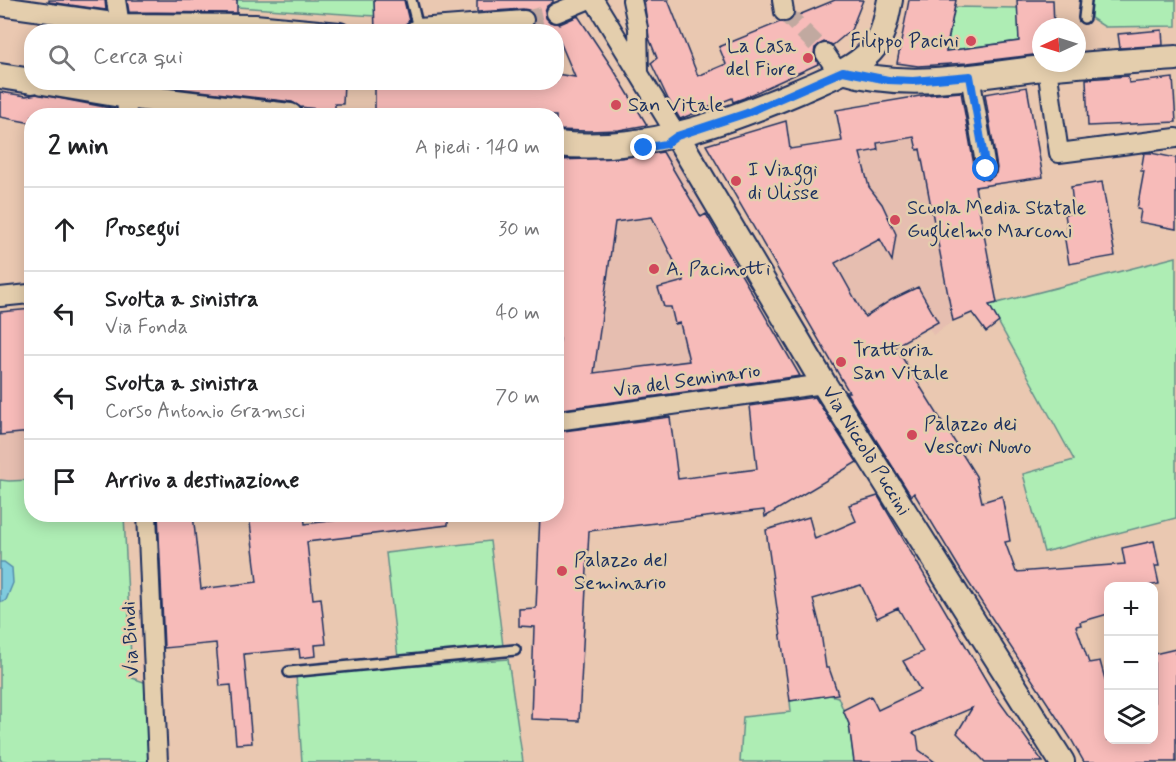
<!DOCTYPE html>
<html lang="it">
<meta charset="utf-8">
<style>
body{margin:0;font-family:Mynerve,sans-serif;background:#f6f6f6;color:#202124}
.controls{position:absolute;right:18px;bottom:18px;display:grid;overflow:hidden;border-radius:12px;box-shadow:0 3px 15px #0003}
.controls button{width:54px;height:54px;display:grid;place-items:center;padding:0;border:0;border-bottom:2px solid #e0e0e0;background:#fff;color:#202124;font:30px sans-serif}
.compass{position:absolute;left:1032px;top:18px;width:54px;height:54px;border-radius:50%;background:#fff;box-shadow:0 3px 15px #0003;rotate:266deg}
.stop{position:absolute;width:18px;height:18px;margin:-14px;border:4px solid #1a73e8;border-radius:50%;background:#fff}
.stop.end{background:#1a73e8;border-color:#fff;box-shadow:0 2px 6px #0008}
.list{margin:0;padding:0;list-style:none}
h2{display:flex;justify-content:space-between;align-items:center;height:78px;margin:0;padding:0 24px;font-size:26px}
h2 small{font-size:20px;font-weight:400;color:#757577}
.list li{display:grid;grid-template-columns:39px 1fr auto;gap:18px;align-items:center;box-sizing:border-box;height:84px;padding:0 24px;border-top:2px solid #e0e0e0}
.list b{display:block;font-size:22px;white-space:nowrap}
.list p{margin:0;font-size:20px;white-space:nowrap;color:#757577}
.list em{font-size:20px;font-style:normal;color:#757577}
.icon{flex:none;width:33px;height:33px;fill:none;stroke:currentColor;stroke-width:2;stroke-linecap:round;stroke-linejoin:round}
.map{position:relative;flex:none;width:1176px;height:762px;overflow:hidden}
.search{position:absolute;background:#fff;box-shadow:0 3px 15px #0003;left:24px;top:24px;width:540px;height:66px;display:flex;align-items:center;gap:15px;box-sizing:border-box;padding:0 21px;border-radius:24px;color:#757577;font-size:22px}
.panel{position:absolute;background:#fff;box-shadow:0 3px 15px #0003;left:24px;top:108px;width:540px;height:414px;border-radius:24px}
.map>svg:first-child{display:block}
</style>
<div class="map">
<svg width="1176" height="762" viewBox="0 0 1176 762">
<rect width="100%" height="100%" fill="#eac8b1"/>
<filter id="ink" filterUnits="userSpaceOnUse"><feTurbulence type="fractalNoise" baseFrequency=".0167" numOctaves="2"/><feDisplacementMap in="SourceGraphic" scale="12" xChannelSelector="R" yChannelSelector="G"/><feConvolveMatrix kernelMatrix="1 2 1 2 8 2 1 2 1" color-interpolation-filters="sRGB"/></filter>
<g filter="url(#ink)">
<path fill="#e6beb0" d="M965 88 972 123 965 124 989 305 999 322 986 332 971 313 952 322 933 335 929 328 893 347 807 259 791 149 842 141 836 110Z
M672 152 803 381 557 413V362L576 227 559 225 565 159Z
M31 378V480L9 481 0 480V381Z"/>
<path fill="#aeedb4" stroke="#648e89" stroke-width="1.5" d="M237 0H374L375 16 237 7Z
M1092 0H1176V26L1105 27 1091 18Z
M955 7 1018 8 1019 41 946 51Z
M1176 257V518L1044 552 1023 474 1074 460 989 305Z
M0 480 9 481 31 480 32 514 124 515 132 678 147 683 151 762H9L0 760Z
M490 541 503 646 398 658 386 553Z
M508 659 523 762H302L296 675Z
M830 695 838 697 849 724 854 762H740L743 717 791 712 790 701Z"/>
<path fill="#7fcbde" stroke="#578dab" stroke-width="1.5" d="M0 562H4L12 568 13 583 6 600 3 602 0 601Z"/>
<path fill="#f7bbb9" stroke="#1b2f5e" stroke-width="1.5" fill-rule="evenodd" d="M49 0H105L106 10 49 2Z
M127 0H237V13L129 12Z
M374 0H404L409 21 401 30 375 31Z
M477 0H553V2L547 6 545 11 546 18 550 22 560 24 578 16 615 72 647 125 619 130 588 131 556 130V116H416L375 112V82H556V74L575 77 556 32H521L530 30 534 24 535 19 529 10 523 9 477 12Z
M644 0H668L698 76 726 64 719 47 780 22 786 23 794 17 835 0H863L851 30 833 45 824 42 815 48 814 54 818 64 744 98 733 102 732 98 680 119 668 99 651 63 657 58 649 38Z
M909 0H956L946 51 1019 41 1017 0H1053L1054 27H1041V54L967 63 918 66 897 63Z
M47 24 100 32H47Z
M1162 30 1163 45 1120 48 1118 34Z
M1128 76 1129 83 1173 78 1176 122 1088 126 1086 79Z
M167 82H344L343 104H335V111L300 107 292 102 167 87Z
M1027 87 1043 177 975 187 997 303 989 305 999 322 986 332 972 313 953 321 920 149 917 150 914 137 877 143 878 150 860 153 869 187 882 204 896 234 892 261 880 239 835 263 865 317 891 300 918 287 938 322 895 346 976 476 982 502 1002 496 1010 541 1005 542 1016 572 1125 564 1122 548 1154 541 1159 566H1155L1159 584 1147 586H1108V614L1080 622 1081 625 1076 626 1089 663 1100 661 1108 690V740H1154V654L1176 649V762H1084L1071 739 963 574 914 493 911 496 846 392H849L706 145 786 121 790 149 842 141 836 110 926 95 961 92 975 171 982 179 988 180 996 173 997 168 985 94Z
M0 92 26 96 37 94 115 109 116 116H32V123L0 117Z
M663 152 701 217 706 214 800 376 556 410V362L560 339H556V160L621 158ZM652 217 684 281 658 288 664 307H671L675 324 680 323 689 361 594 373 615 222Z
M1144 153H1151L1176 158V229L1139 222 1141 210 1137 209 1144 171H1141Z
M1102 182 1115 256 1069 264 1064 234 1068 233 1065 214 1074 213 1071 187Z
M32 309V432L0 435V312Z
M815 397 857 462 765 517 764 510 589 531 579 721 531 719 534 627 519 626V609L536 608 540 514H556V432L670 417 678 479 757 469 750 406Z
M878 496 994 694 1043 762H985L957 733 972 708 913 733 917 736 919 750 935 762H854L849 724 843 710 871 696 878 710 920 690 903 661 923 652 898 608 877 618 861 585 813 599 820 626 826 668H829L838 694 790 701 766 530 809 517 815 539 856 521 849 505Z
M158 514H193L201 589 257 582 249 514H304L305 524 372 516V514H448V525L307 542 313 599 321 598 326 644 315 645 316 656 300 658 299 649 244 654 252 743 236 744 231 685 220 686 216 643 164 648Z"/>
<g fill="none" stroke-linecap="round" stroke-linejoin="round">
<path stroke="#c1a9a0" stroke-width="18" stroke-dasharray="18 9" stroke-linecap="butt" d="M784 12 825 53
M524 20 556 13"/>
<defs>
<path id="lane" d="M411 0 418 28
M1084 18 1086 0
M289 672 515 650"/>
<path id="street" d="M116 0 121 32
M594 0 677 136
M632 0 638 28 639 72
M782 0 784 12
M0 6 120 23 255 24 340 32
M556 13 587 0
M412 32 418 28 524 20
M825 53 839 74
M1047 68 1059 153 1176 138
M970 76 986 169
M126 82 127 116
M0 297 29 294
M556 421 824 384
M147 514 158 762"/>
<path id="secondary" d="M843 71C908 91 978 75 1043 68 1087 64 1132 61 1176 58
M0 76 32 81
M43 82 127 96 290 116
M677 136 824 384 1062 762
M556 144C643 153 722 124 800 91 824 80 852 71 871 51 884 37 886 18 890 0"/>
</defs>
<use href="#lane" stroke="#1b2f5e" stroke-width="14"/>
<use href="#street" stroke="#1b2f5e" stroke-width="22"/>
<use href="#secondary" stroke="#1b2f5e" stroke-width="28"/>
<use href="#lane" stroke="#e4cead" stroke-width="9"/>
<use href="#street" stroke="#e4cead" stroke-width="18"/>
<use href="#secondary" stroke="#e4cead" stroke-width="24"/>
</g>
</g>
<g fill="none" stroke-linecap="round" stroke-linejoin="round" filter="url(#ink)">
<path stroke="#1a73e8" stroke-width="8" d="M644 148 666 144 677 136 747 113 843 71 888 80 913 81 970 76 986 169"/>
</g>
<g fill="#d1495b" stroke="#e4cead" stroke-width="2">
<circle cx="971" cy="41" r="6"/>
<circle cx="808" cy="58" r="6"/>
<circle cx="616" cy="105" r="6"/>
<circle cx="736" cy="181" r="6"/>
<circle cx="895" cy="220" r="6"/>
<circle cx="654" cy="269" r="6"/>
<circle cx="841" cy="362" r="6"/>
<circle cx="912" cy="435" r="6"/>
<circle cx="562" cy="571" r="6"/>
</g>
<g text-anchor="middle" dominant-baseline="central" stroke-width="5" stroke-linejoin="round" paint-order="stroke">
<g font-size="20" fill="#1b2f5e" stroke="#e4cead" text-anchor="start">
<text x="959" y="41" text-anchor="end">Filippo Pacini</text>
<text x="796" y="46" text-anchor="end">La Casa<tspan x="796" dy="23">del Fiore</tspan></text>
<text x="628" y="105">San Vitale</text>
<text x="748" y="170">I Viaggi<tspan x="748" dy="23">di Ulisse</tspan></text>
<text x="907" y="208">Scuola Media Statale<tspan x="907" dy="23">Guglielmo Marconi</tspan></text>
<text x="666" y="269">A. Pacinotti</text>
<text x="853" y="350">Trattoria<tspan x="853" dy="23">San Vitale</tspan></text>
<text x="924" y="424">Palazzo dei<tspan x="924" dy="23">Vescovi Nuovo</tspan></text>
<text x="574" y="560">Palazzo del<tspan x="574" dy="23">Seminario</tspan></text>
</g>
<g font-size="20" fill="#1b2f5e" stroke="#e4cead">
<text transform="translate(687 381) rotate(-8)">Via del Seminario</text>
<text transform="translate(866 451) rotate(58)">Via Niccolò Puccini</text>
<text transform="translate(131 639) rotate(-93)">Via Bindi</text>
</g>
</g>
</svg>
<div class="controls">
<button>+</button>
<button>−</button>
<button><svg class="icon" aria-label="layers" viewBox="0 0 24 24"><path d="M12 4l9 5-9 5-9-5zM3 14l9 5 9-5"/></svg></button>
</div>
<svg class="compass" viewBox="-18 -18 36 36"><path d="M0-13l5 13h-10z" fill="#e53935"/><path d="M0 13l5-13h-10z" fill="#757577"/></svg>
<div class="stop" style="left:986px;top:169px"></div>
<div class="stop end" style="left:644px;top:148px"></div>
<div class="search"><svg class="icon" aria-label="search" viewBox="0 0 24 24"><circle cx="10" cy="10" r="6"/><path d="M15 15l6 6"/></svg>Cerca qui</div>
<section class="panel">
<h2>2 min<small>A piedi · 140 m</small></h2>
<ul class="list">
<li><svg class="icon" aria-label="ahead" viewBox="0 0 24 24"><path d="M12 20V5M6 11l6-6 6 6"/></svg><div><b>Prosegui</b></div><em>30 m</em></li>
<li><svg class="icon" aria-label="left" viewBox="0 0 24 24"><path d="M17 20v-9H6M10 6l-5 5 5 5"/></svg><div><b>Svolta a sinistra</b><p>Via Fonda</p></div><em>40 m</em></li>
<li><svg class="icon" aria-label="left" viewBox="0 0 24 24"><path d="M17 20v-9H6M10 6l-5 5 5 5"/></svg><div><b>Svolta a sinistra</b><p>Corso Antonio Gramsci</p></div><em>70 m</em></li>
<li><svg class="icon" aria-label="arrive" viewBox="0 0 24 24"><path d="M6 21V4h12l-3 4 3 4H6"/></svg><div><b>Arrivo a destinazione</b></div></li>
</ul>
</section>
</div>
